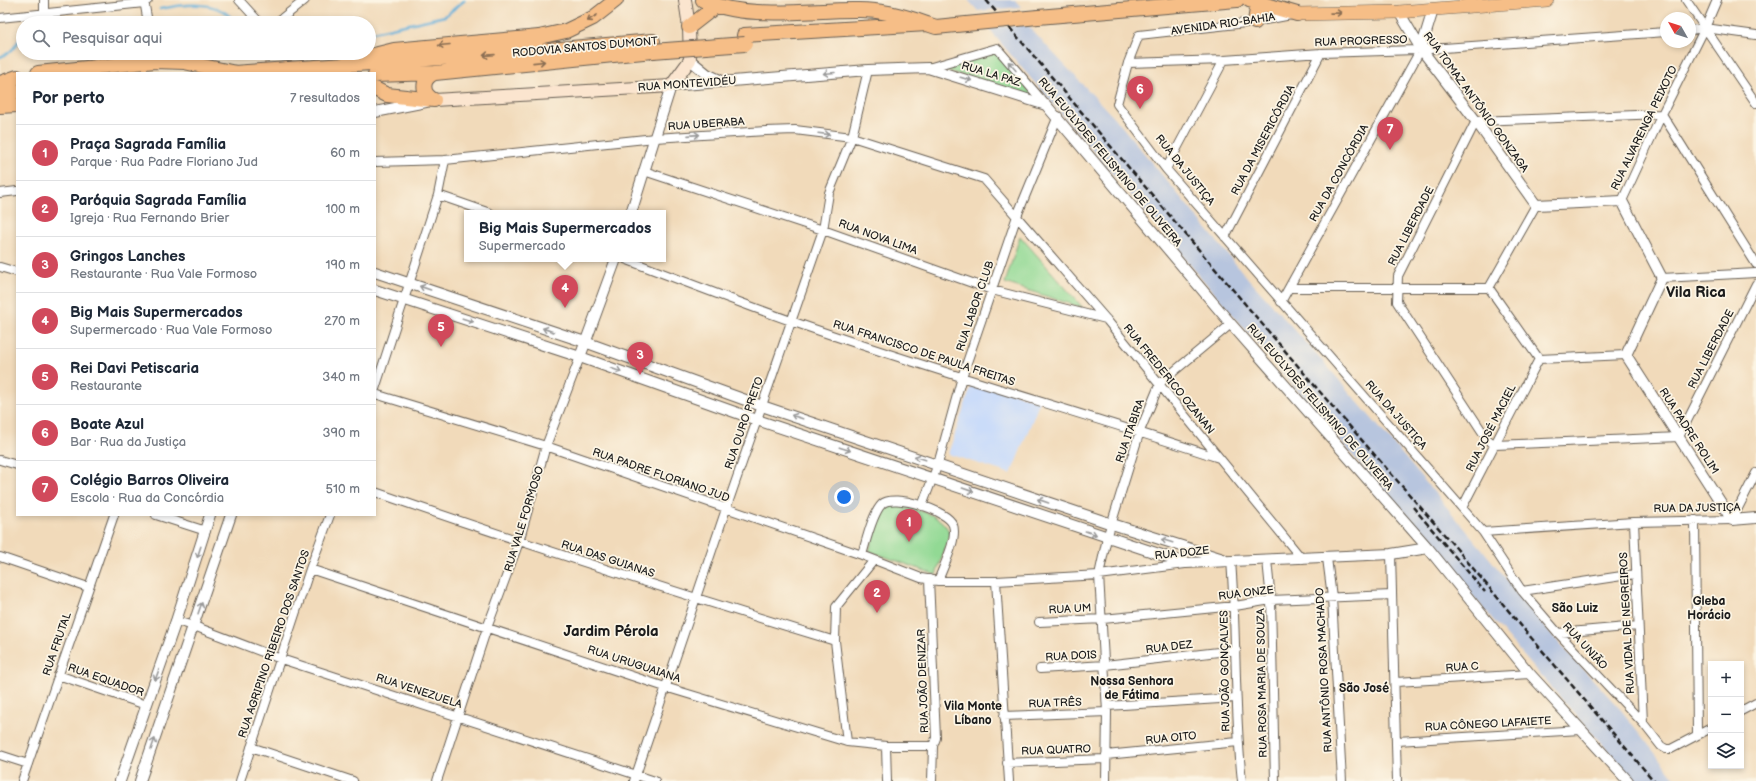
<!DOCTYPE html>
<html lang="pt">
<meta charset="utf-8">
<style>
body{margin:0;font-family:"Balsamiq Sans",sans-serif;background:#f6f6f7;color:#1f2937}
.controls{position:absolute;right:12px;bottom:12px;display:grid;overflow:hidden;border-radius:0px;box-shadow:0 2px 6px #0003}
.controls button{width:36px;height:36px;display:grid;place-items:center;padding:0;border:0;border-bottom:1px solid #e0e1e3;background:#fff;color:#1f2937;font:20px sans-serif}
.compass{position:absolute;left:1660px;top:12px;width:36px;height:36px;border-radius:50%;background:#fff;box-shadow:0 2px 6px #0003;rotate:309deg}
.you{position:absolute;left:844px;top:497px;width:14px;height:14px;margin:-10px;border:3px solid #fff;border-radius:50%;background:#1a73e8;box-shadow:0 0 0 6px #1a73e833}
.badge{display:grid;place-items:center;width:26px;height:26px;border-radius:50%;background:#d1495b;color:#fff;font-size:13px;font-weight:700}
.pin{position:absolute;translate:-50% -33px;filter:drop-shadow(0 1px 2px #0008)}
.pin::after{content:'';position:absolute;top:21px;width:14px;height:12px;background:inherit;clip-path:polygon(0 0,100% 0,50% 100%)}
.popup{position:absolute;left:464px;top:210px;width:202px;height:52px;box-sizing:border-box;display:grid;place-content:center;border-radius:0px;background:#fff;filter:drop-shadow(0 1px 3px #0005);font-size:13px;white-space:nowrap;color:#747a83}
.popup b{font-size:15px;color:#1f2937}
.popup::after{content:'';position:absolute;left:50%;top:100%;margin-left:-8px;border:8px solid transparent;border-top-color:#fff}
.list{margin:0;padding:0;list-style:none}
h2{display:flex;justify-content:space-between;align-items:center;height:52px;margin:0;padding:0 16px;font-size:17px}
h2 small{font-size:13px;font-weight:400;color:#747a83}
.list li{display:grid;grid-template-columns:26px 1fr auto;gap:12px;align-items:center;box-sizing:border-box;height:56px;padding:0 16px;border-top:1px solid #e0e1e3}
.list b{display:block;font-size:15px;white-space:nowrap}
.list p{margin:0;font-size:13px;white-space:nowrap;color:#747a83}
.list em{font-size:13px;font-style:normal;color:#747a83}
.icon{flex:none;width:22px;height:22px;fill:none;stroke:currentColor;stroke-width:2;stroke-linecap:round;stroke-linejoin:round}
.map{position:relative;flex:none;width:1756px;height:781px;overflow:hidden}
.search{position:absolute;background:#fff;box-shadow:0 2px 6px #0003;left:16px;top:16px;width:360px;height:44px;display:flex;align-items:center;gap:10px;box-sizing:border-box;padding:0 14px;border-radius:22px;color:#747a83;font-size:15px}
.panel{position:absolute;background:#fff;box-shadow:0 2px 6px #0003;left:16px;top:72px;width:360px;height:444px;border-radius:0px}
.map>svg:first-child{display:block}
</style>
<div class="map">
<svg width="1756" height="781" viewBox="0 0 1756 781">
<rect width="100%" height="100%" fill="#fcf5e5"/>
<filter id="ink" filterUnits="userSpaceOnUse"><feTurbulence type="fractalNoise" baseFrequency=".025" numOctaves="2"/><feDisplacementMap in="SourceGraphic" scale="8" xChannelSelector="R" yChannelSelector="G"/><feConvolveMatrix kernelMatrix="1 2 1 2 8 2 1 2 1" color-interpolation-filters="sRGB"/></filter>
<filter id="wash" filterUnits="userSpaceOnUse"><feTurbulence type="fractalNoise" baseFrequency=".012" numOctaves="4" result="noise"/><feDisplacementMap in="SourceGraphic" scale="16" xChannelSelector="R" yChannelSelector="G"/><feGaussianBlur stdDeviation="0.9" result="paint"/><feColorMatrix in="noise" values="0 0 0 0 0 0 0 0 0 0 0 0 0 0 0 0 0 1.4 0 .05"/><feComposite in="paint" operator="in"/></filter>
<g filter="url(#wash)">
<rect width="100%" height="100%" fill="#f1daba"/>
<path fill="#cadcf9" d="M973 381 1040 401 1011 474 948 454Z"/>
<path fill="#b7c5de" d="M968 0H1015L1021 7 978 11Z
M1027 25 1119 123 1244 274 1321 359 1391 441 1482 549 1550 633 1621 710 1677 781H1635L1534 668 988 28Z"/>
<path fill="#92d994" stroke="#577a58" d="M994 51 1036 98 938 68Z
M1020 236 1083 308 1005 283Z
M891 504H895C914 510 942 512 950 534L936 575 869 551 882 510Z"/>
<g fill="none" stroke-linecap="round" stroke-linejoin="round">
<path stroke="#5fadd8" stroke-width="2.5" d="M160 9C188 3 220 0 236 23
M369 33 445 16 465 0
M0 57C13 53 18 43 23 31"/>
</g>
</g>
<g filter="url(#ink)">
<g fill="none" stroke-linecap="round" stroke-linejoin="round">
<defs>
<path id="minor" d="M44 0V14
M144 0 148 23
M239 0 260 23
M1686 0 1756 103
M1291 15 1255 22 1139 35 1128 63 1117 104 1166 169 1483 532 1634 522 1732 520 1756 473
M0 18 144 3 148 0
M276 23 305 0
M1690 30 1705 28 1756 35
M1128 63 1224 60 1321 53 1416 50 1666 32
M928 68 997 48 1046 105
M375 162 445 160 655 138 766 131 795 130 852 137 984 179 1106 319 1302 559
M1166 169 1224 60
M644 171 823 230 992 290 1106 319
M0 193 17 191
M438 195 490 213
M1622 201 1662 114 1705 28 1717 0
M1536 205 1489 288 1539 359 1626 355
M1225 237 1321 53
M625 259C680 280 735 301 791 321 932 371 1077 411 1219 458
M1756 264 1662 114 1476 121 1398 276 1397 302 1487 439 1495 445 1679 437 1756 284
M0 267 17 272
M1662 278 1756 273
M1289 288H1489
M1281 302 1421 49
M375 389 438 195 445 160
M375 394 546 446 862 555 921 578 938 581H996L1099 575 1185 564
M0 460 17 465
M375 492C528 545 681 594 835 641
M922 506 938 464 962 377 1017 216 1058 116
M1462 508 1539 359
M156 515 206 531
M1695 520 1697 735
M1634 522 1643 723
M1483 532 1522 591 1558 633 1643 723 1661 746 1666 749H1671L1711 728
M1391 554 1397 781
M862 555C866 542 872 514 882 504 893 493 948 510 953 525 958 539 943 567 938 581
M0 557 88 587
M1327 558 1332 597 1342 781
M1267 560 1271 600 1275 781
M1231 561C1237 634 1234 708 1242 781
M310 569 665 687 847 742 886 746H933
M929 579 936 738 933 746 932 781
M996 581 1009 781
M1522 591 1635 574
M176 621 194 626 281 659 655 781
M1039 622 1103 619 1235 606 1271 600 1392 595
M1558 633 1638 626
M1040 669 1105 665 1236 650
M58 675 146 705
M1396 682 1530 674
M1107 706 1236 698
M1741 711 1756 703
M1004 716 1107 712
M1397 741 1580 730
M847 742 835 641 836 607 874 560
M886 746 887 781
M251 747 353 781
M0 755 28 764
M1106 755 1238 742
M1007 763 1105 759
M22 781 114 515
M240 781 310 569 330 515
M437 781 487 628 519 542 546 446 580 357
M634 781 726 509 823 230 829 193 852 137 868 70
M1106 781 1107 712 1099 575 1107 538 1140 431 1160 383 1231 324"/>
<path id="tertiary" d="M1399 12 1421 49 1476 121 1536 205 1622 201 1662 278 1626 355 1732 520 1756 518
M1421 49 1433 10
M690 60 707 74 724 82
M375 112 426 102
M631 213 671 86 868 70 928 68 1046 105 1231 324 1428 548 1530 674 1628 781
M375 272 585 342 762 406 1112 524 1223 559
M375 290 580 357 757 420 1186 563 1391 554 1428 548
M580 357 616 259
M120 781 176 621 210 515
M140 781 231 515"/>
<path id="secondary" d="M434 100 671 86 690 60 689 27 685 0"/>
<path id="primary" d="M1297 14 1399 12 1547 0"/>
<path id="trunk" d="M703 0C746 21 812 9 859 10 883 10 905 16 927 24
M1249 0 1297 14
M1038 17 1237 0
M1255 22 1258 2
M689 27 716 6
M744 35 927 24 936 27 966 24
M366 57 394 50 539 37 566 31 593 18 616 0
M38 73 155 61 184 62 236 73
M233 73 525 52 653 41
M375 75 435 73 653 51
M0 83 17 77
M375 89 387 95 434 100
M0 93 17 91
M434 100C421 94 421 78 435 73
M0 106 17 105"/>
</defs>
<use href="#minor" stroke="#675e53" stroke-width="10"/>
<use href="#tertiary" stroke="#675e53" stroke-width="12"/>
<use href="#secondary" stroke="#675e53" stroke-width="14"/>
<use href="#primary" stroke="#675e53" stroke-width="14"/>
<use href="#trunk" stroke="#675e53" stroke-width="16"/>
<use href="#minor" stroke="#fff" stroke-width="8"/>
<use href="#tertiary" stroke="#fff" stroke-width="10"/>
<use href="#secondary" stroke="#fbe5cf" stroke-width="12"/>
<use href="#primary" stroke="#f6be87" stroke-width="13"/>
<use href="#trunk" stroke="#f6be87" stroke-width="14"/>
<path stroke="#1c1c1c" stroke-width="2.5" stroke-dasharray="6 3" stroke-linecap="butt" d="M986 0 1332 406 1456 548 1528 634 1654 781
M1413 507 1485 592"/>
<defs>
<path id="trunk-bridge" d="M966 24 1038 17
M653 51 745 44"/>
</defs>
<use href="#trunk-bridge" stroke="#675e53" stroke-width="16" stroke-linecap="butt"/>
<use href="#trunk-bridge" stroke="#f6be87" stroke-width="14"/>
</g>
<defs><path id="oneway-shaft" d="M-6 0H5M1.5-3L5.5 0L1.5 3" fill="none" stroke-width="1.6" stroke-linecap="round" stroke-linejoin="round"/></defs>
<g stroke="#896d52">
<use href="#oneway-shaft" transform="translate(1336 13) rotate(-1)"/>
<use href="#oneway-shaft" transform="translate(592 18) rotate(149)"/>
<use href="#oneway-shaft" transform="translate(444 45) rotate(175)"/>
<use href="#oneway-shaft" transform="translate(489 55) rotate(176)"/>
<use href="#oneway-shaft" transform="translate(539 62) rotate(-6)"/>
</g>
<g stroke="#999">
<use href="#oneway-shaft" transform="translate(1012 66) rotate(-131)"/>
<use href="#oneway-shaft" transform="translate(829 73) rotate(175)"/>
<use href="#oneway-shaft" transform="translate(966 79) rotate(16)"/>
<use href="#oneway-shaft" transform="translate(824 134) rotate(7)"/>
<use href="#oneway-shaft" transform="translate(694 135) rotate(-4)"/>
<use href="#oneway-shaft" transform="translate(425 288) rotate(-161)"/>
<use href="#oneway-shaft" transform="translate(468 320) rotate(18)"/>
<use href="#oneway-shaft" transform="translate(548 330) rotate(-161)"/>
<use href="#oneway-shaft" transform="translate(616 370) rotate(20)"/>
<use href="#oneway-shaft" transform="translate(797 417) rotate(-162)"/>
<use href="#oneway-shaft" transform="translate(845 449) rotate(18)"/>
<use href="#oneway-shaft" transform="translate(920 458) rotate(-162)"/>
<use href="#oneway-shaft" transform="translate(968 490) rotate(19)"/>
<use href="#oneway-shaft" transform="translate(1043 501) rotate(-161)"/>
<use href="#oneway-shaft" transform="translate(1091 533) rotate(19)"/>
<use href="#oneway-shaft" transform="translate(1167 541) rotate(-163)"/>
<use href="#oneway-shaft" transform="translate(199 552) rotate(108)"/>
<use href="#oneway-shaft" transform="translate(200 608) rotate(-71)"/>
<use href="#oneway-shaft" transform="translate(157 675) rotate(110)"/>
<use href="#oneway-shaft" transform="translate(153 744) rotate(-71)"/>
</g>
</g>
<g text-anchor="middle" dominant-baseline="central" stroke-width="3.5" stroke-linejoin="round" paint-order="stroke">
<g font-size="11" fill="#1c1c1c" stroke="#fcf5e5">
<text transform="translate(1223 24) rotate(-8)">AVENIDA RIO-BAHIA</text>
<text transform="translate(1361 41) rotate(-2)">RUA PROGRESSO</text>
<text transform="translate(585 47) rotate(-5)">RODOVIA SANTOS DUMONT</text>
<text transform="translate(991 74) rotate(17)">RUA LA PAZ</text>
<text transform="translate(687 84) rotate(-4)">RUA MONTEVIDÉU</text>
<text transform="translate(1476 102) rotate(54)">RUA TOMAZ ANTÔNIO GONZAGA</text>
<text transform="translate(706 124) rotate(-4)">RUA UBERABA</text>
<text transform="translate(1644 128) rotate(-64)">RUA ALVARENGA PEIXOTO</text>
<text transform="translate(1263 140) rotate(-62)">RUA DA MISERICÓRDIA</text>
<text transform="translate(1110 162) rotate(50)">RUA EUCLYDES FELISMINO DE OLIVEIRA</text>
<text transform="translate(1185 170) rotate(51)">RUA DA JUSTIÇA</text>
<text transform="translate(1339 173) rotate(-61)">RUA DA CONCÓRDIA</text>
<text transform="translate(1411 226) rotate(-63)">RUA LIBERDADE</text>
<text transform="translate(878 237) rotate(20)">RUA NOVA LIMA</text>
<text transform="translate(975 306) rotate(-71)">RUA LABOR CLUB</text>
<text transform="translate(1711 349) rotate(-63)">RUA LIBERDADE</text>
<text transform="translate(924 353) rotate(18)">RUA FRANCISCO DE PAULA FREITAS</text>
<text transform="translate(1169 379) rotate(51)">RUA FREDERICO OZANAN</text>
<text transform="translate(1320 407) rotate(49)">RUA EUCLYDES FELISMINO DE OLIVEIRA</text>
<text transform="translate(1396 415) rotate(49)">RUA DA JUSTIÇA</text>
<text transform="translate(744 423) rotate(-71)">RUA OURO PRETO</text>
<text transform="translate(1491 428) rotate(-63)">RUA JOSÉ MACIEL</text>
<text transform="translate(1130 431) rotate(-71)">RUA ITABIRA</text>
<text transform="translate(1689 431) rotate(57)">RUA PADRE ROLIM</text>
<text transform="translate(661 475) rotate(19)">RUA PADRE FLORIANO JUD</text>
<text transform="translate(1697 508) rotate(-1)">RUA DA JUSTIÇA</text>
<text transform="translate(524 519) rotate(-73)">RUA VALE FORMOSO</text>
<text transform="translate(1182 553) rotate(-6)">RUA DOZE</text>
<text transform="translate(608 559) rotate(18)">RUA DAS GUIANAS</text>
<text transform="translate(1246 593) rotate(-7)">RUA ONZE</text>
<text transform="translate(1070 609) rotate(-3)">RUA UM</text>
<text transform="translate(1627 623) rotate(-93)">RUA VIDAL DE NEGREIROS</text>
<text transform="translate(57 644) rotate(-71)">RUA FRUTAL</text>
<text transform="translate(274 644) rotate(-71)">RUA AGRIPINO RIBEIRO DOS SANTOS</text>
<text transform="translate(1585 646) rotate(47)">RUA UNIÃO</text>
<text transform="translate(1169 647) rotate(-7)">RUA DEZ</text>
<text transform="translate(1071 656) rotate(-3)">RUA DOIS</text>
<text transform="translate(634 664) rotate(18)">RUA URUGUAIANA</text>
<text transform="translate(1462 667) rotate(-4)">RUA C</text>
<text transform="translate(1324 670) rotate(-93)">RUA ANTÔNIO ROSA MACHADO</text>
<text transform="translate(1225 671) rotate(-91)">RUA JOÃO GONÇALVES</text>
<text transform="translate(106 680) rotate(19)">RUA EQUADOR</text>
<text transform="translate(923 681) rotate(-92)">RUA JOÃO DENIZAR</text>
<text transform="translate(1262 683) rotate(-91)">RUA ROSA MARIA DE SOUZA</text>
<text transform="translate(419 691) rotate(18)">RUA VENEZUELA</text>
<text transform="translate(1055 703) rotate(-2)">RUA TRÊS</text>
<text transform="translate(1488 724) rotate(-3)">RUA CÔNEGO LAFAIETE</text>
<text transform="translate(1171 738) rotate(-6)">RUA OITO</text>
<text transform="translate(1056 750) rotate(-2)">RUA QUATRO</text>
</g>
<g font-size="12" font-weight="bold" fill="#1c1c1c" stroke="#fcf5e5">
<text x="1709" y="601">Gleba<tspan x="1709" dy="14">Horácio</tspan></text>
<text x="1575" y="608">São Luiz</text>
<text x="1132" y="681">Nossa Senhora<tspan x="1132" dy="14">de Fátima</tspan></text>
<text x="1364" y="688">São José</text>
<text x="973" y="706">Vila Monte<tspan x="973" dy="14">Líbano</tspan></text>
</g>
<g font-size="15" font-weight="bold" fill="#1c1c1c" stroke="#fcf5e5">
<text x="1696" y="292">Vila Rica</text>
<text x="611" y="631">Jardim Pérola</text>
</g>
</g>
</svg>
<div class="controls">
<button>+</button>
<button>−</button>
<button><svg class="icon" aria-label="layers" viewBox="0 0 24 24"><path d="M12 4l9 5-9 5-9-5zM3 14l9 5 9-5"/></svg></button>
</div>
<svg class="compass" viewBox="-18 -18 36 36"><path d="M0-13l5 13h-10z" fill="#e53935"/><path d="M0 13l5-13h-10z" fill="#747a83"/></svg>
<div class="you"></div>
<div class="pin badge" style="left:909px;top:542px">1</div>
<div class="pin badge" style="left:877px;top:613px">2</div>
<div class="pin badge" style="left:640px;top:375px">3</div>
<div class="pin badge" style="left:565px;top:308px">4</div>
<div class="popup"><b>Big Mais Supermercados</b>Supermercado</div>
<div class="pin badge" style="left:441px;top:347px">5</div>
<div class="pin badge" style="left:1140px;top:109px">6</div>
<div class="pin badge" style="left:1390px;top:150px">7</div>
<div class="search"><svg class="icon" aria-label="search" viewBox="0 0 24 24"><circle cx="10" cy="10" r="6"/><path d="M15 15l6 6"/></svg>Pesquisar aqui</div>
<section class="panel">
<h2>Por perto<small>7 resultados</small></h2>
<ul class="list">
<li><span class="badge">1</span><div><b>Praça Sagrada Família</b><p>Parque · Rua Padre Floriano Jud</p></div><em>60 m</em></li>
<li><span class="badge">2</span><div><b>Paróquia Sagrada Família</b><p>Igreja · Rua Fernando Brier</p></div><em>100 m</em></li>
<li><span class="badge">3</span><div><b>Gringos Lanches</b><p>Restaurante · Rua Vale Formoso</p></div><em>190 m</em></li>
<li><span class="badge">4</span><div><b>Big Mais Supermercados</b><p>Supermercado · Rua Vale Formoso</p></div><em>270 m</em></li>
<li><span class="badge">5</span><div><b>Rei Davi Petiscaria</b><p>Restaurante</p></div><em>340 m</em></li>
<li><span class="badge">6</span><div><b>Boate Azul</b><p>Bar · Rua da Justiça</p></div><em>390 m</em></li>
<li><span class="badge">7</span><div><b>Colégio Barros Oliveira</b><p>Escola · Rua da Concórdia</p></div><em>510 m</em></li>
</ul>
</section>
</div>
